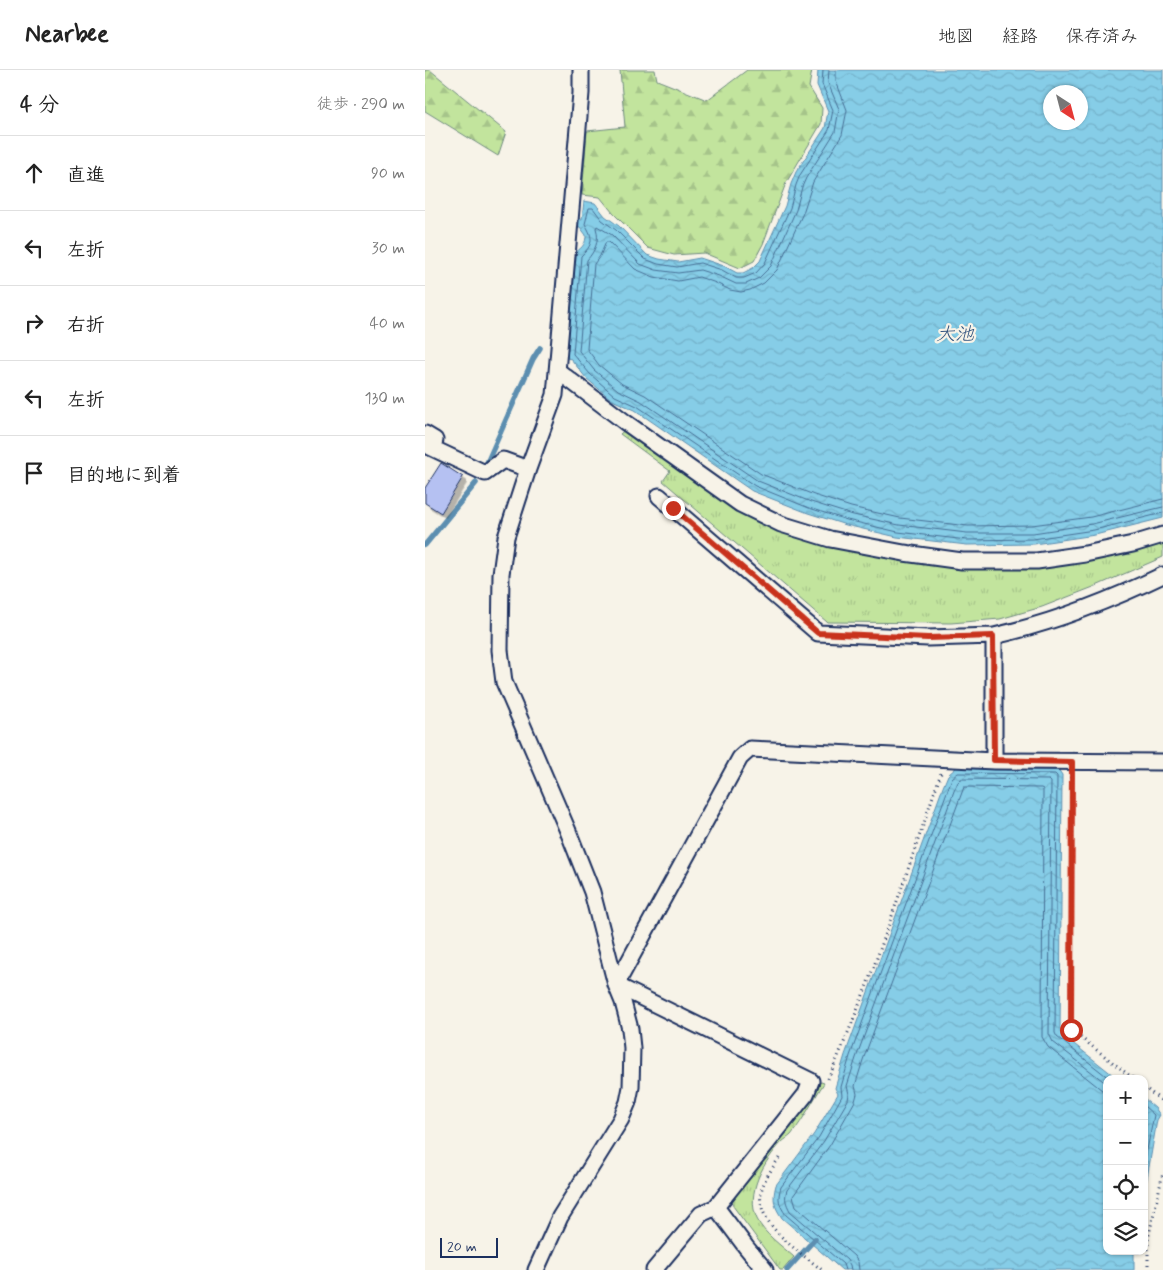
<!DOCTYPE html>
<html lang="ja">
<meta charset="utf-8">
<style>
body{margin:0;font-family:Mynerve,"Klee One",sans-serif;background:#f6f6f6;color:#222}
.controls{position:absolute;right:15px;bottom:15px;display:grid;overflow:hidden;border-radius:10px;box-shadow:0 1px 4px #0004}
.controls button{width:45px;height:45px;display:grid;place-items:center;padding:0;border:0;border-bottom:1px solid #e0e0e0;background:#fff;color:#222;font:25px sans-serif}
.compass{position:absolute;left:618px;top:15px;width:45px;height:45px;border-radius:50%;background:#fff;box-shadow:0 1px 4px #0004;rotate:144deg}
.scale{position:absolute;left:15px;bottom:12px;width:58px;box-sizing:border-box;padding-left:5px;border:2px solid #1b2f5e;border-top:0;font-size:14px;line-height:18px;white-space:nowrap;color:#1b2f5e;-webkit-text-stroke:4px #f7f3e8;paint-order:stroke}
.stop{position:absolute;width:15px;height:15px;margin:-11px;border:4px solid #c8321e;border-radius:50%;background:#fff}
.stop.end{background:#c8321e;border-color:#fff;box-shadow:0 1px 5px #0008}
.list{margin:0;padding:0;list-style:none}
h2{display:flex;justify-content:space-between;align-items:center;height:65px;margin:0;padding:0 20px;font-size:21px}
h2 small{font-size:16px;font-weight:400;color:#767676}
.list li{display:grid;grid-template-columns:32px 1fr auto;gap:15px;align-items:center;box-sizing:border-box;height:75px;padding:0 20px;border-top:1px solid #e0e0e0}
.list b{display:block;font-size:19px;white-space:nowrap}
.list em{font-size:16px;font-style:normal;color:#767676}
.icon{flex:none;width:28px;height:28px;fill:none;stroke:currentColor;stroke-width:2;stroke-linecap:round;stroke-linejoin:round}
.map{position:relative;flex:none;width:738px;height:1200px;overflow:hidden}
header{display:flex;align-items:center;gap:30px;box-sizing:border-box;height:70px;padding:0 25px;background:#fff;border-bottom:1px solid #e0e0e0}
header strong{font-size:24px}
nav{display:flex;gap:28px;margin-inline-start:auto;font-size:18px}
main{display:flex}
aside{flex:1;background:#fff}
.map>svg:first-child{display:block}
</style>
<header>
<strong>Nearbee</strong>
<nav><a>地図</a><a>経路</a><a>保存済み</a></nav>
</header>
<main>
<aside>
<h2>4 分<small>徒歩 · 290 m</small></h2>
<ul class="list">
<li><svg class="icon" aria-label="ahead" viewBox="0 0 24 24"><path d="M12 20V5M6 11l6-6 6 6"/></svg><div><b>直進</b></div><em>90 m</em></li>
<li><svg class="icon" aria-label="left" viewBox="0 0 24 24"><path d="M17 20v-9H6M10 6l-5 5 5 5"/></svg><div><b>左折</b></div><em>30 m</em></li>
<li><svg class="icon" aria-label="right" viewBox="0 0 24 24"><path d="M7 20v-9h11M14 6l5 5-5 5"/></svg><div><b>右折</b></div><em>40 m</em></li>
<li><svg class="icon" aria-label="left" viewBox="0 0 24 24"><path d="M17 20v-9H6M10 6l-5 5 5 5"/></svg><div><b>左折</b></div><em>130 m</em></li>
<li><svg class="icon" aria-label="arrive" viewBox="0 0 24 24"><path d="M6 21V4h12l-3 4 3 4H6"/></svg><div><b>目的地に到着</b></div></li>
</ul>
</aside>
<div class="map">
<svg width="738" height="1200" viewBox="0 0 738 1200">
<defs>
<pattern id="grass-tufts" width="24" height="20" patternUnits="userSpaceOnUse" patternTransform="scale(1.25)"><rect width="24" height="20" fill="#c2e49d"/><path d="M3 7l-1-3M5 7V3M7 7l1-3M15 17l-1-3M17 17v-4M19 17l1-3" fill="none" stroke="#a6c48a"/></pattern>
<pattern id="forest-firs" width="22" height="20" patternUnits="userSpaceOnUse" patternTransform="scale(1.25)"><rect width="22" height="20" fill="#c2e49d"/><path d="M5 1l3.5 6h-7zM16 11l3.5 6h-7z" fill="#a6c48a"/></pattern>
<pattern id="water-waves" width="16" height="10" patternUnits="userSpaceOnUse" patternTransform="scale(1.25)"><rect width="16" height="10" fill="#86cde7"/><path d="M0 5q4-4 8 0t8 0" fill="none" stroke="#73b0c9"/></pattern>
<filter id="shadow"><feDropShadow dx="4.5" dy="4.5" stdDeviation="0" flood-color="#0004"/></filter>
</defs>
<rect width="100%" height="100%" fill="#f7f3e8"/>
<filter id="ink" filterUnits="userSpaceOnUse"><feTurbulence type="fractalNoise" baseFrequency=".02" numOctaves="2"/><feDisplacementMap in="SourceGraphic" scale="10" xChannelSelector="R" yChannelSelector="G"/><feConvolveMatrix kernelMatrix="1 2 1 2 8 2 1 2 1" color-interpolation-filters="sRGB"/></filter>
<g filter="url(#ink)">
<path fill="url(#grass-tufts)" stroke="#6e8a7e" d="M202 358 331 448 525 493 738 470V487L671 516 617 537 575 549 526 553 402 552 238 411 245 401 195 364Z
M396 1012 399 1013C388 1030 379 1049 366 1065 363 1068 360 1069 357 1072 339 1091 320 1123 332 1149 339 1164 357 1176 369 1187L358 1200H355L308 1136 307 1126 392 1014Z"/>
<path fill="url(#forest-firs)" stroke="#6e8a7e" d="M0 0H5L81 62 73 86 0 41Z
M195 0H230L232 10 282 30 322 0H387L384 17 397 38 396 54 361 113 338 174 329 191 315 198 279 183 249 185 223 178 188 143 175 127 157 125 162 61 200 57Z"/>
<path fill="url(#water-waves)" stroke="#5b8eb0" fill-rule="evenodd" d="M393 0H738V448L670 465 609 474 542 475 472 467 421 455 383 443 327 421 210 340 187 330 161 308 146 289 142 288 151 182C158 177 161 173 161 165L155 157 151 156V149H157L159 131 170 133 180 146 194 156 222 185 234 189 253 192 275 188 299 196 312 203H318L328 198 335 191 360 136 366 114 371 102 400 58 403 41 392 15ZM626 22H656V52H626Z
M532 697 633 699 637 705 635 963 693 1009H682V1181H709V1200H417L357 1148C349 1136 347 1130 351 1115L389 1064 413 1024 410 1018 420 985 518 717 523 705Z
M719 1029 730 1038 735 1045 732 1050 719 1126Z"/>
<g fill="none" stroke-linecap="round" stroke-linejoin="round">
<path stroke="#466e95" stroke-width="1" d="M398 0 397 14 408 40 404 60 375 105 371 115 365 138 340 193 331 203 319 208H311L297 200 275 193 252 197 233 194 220 189 191 160 177 150 168 138H164L160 154C169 168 168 175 156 186L148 284 165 304 190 326 212 336 330 416 384 438 422 450 473 462 542 470 608 469 669 460 738 443
M404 0 403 13 414 39 410 62 381 108 377 117 371 140 346 196 334 208 321 214H311L294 206 275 200 253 203 231 200 215 194 187 165 172 156 171 158C175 170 170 181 162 190L154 281 169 300 193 320 216 331 333 411 386 432 424 444 474 455 542 463H608L667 454 738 437
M411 0V11L422 40 417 65 388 112 378 143 352 200 339 213 325 220 316 222 305 220 291 213 274 207 253 211 229 207 210 199 184 172H181L175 186 169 194 162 279 174 295 197 314 220 325 336 404 389 425 426 437 475 448 543 456 607 455 666 447 738 429
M719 1036 729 1045 719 1095
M420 1200 418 1194 361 1145C354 1135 352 1129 356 1117L394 1067 417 1026 416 1017 425 986 523 719 527 708 533 703 630 704 632 706 630 963 632 967 685 1009
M426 1200 425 1195 422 1190 365 1141C361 1133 359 1129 362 1120L399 1071 423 1030 424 1024 422 1016 431 988 529 721 533 712 536 709 624 710 626 712 624 964 628 972 682 1014
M434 1200 433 1192 429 1186 371 1136 368 1126 405 1075 430 1031 432 1024 430 1016 438 990 539 717 616 718 618 719 617 967 623 977 682 1024"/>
<path stroke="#5b8eb0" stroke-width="5.5" d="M61 395 108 289 115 278
M0 475 51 413
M362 1200 390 1169"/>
</g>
<path fill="#b5c1f2" stroke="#1b2f5e" filter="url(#shadow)" d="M16 393 38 407 16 443 0 433V418Z"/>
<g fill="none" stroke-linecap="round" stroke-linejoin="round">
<defs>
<path id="street" d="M133 301 200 352 315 434 356 454 405 469 479 483 537 491H612L660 484 708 474 738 465
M0 364 10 370 5 377 60 403 78 390 103 399
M234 426 393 563 503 568 569 566
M569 691 738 692
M291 1137 321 1177 340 1200
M111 1200 135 1147 196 1049 203 1032 206 1017 207 978 205 959 198 932 191 915 167 822 143 761 79 612 75 580 76 504 81 467 103 399 130 325 156 23V0
M229 1200 276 1144 291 1137 381 1024 386 1011 191 915 315 688 325 679 569 691V566C627 553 684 531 738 505"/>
</defs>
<use href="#street" stroke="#1b2f5e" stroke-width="19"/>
<path stroke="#1b2f5e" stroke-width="3" stroke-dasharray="1 4" stroke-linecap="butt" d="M647 707 646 960 709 1009
M403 1009C448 910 480 806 516 703
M719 1017 738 1032
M354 1088C347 1099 338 1110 336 1123 331 1155 375 1182 397 1200
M723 1200V1169L738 1103"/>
<use href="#street" stroke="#f7f3e8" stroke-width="15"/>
</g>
</g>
<g fill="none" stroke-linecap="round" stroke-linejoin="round" filter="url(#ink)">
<path stroke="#c8321e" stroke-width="6" d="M248 438 393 563 503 568 568 566 569 690 647 692 646 960"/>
</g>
<g text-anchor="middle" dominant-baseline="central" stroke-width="4.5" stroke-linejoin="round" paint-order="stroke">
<g font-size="19" font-style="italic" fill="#365680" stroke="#f7f3e8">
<text x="530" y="264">大池</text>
</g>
</g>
</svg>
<div class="controls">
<button>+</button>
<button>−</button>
<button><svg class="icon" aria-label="locate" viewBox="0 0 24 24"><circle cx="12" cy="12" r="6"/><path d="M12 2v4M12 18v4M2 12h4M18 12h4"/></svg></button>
<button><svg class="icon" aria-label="layers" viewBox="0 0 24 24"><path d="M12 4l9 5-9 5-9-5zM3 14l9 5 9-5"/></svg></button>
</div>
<svg class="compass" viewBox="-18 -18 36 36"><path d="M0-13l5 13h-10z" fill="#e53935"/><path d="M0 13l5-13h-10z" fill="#767676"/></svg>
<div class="scale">20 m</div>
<div class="stop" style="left:646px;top:960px"></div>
<div class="stop end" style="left:248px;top:438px"></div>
</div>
</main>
